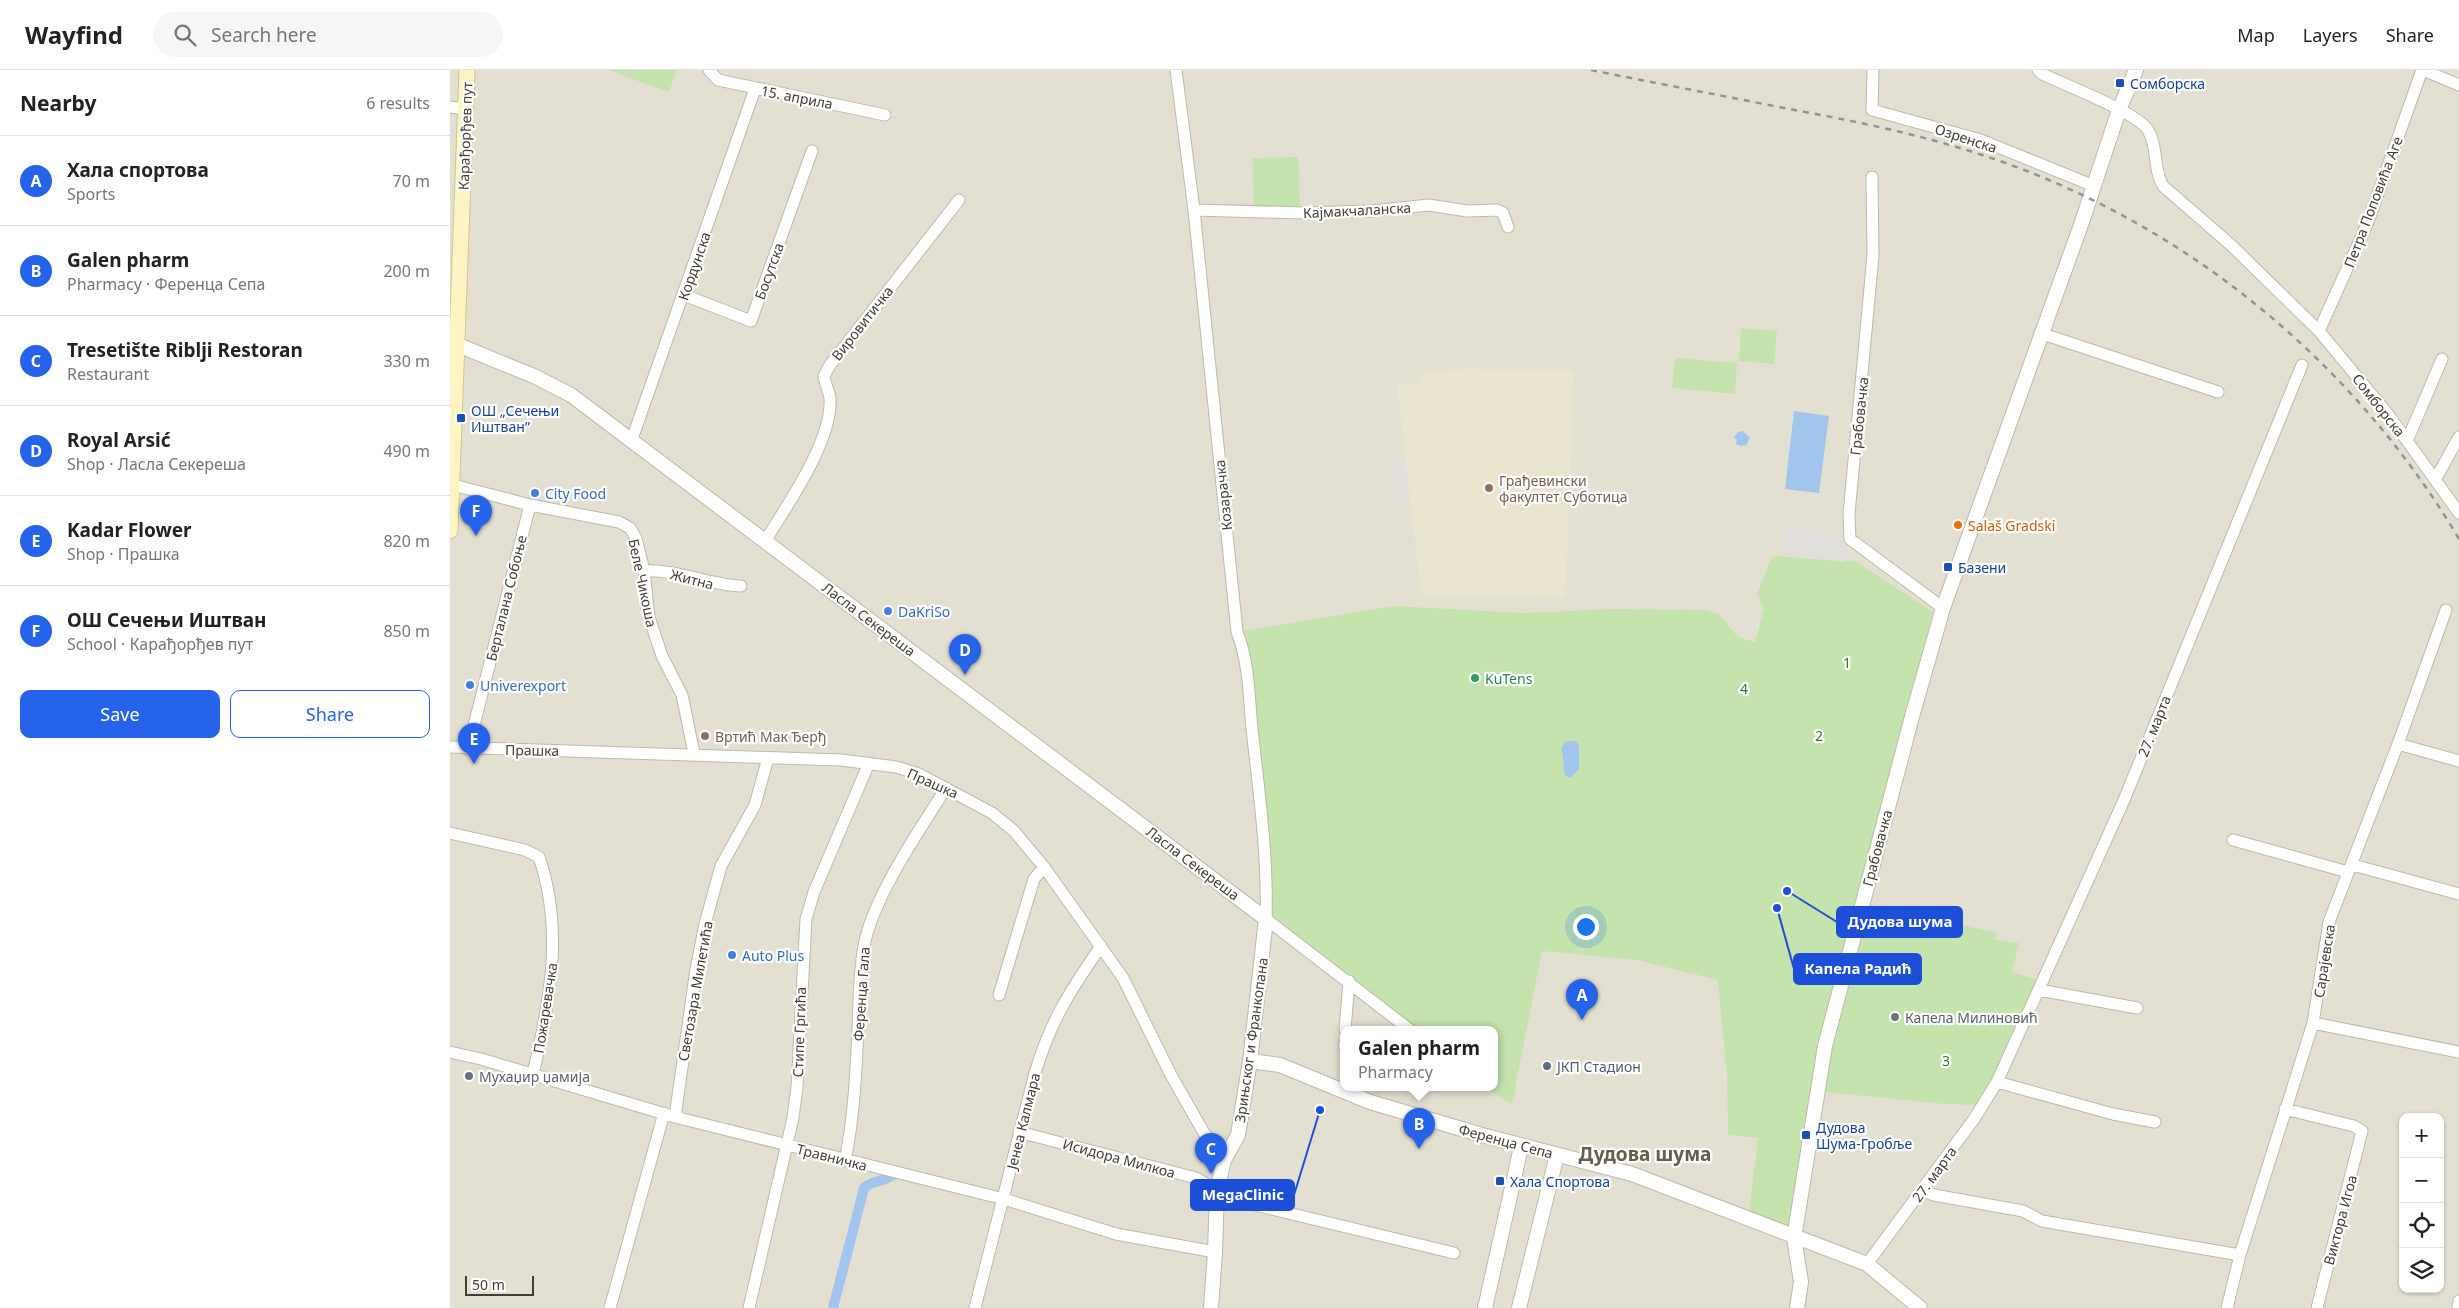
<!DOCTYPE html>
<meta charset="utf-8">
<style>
body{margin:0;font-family:"Noto Sans",sans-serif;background:#f6f6f6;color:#222}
.controls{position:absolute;right:15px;bottom:15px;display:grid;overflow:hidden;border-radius:10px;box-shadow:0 1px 4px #0004}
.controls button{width:45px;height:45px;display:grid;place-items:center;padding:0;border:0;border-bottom:1px solid #e0e0e0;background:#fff;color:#222;font:25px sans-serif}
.scale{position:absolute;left:15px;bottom:12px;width:69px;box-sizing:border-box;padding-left:5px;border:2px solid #423e34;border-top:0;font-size:14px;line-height:18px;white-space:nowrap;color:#423e34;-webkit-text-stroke:4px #fff;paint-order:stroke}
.you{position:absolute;left:1135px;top:856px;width:18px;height:18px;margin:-12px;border:4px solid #fff;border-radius:50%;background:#1a73e8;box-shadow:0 0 0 8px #1a73e833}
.badge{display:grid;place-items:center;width:32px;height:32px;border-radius:50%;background:#2563eb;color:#fff;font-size:16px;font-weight:700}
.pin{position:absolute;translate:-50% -41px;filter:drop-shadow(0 1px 2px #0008)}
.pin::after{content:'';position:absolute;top:26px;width:18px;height:15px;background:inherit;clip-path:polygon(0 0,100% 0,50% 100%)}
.popup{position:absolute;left:890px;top:956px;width:158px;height:65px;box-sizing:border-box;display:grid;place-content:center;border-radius:10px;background:#fff;filter:drop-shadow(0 1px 4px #0005);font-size:16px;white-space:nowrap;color:#767676}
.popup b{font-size:19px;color:#222}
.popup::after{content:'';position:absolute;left:50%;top:100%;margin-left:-10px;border:10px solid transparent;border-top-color:#fff}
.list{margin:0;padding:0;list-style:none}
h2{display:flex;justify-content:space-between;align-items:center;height:65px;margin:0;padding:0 20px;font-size:21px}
h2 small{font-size:16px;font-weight:400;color:#767676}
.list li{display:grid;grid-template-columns:32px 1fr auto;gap:15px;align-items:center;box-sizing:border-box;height:90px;padding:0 20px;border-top:1px solid #e0e0e0}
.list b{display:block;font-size:19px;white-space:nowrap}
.list p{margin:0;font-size:16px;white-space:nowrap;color:#767676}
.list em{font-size:16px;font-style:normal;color:#767676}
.actions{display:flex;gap:10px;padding:15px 20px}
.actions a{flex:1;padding:11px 0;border:1px solid #2563eb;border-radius:10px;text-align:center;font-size:18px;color:#2563eb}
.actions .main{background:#2563eb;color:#fff}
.icon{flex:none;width:28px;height:28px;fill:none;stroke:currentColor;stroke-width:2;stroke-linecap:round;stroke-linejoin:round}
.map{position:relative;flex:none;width:2009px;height:1238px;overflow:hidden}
header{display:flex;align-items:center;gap:30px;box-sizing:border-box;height:70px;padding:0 25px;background:#fff;border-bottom:1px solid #e0e0e0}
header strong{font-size:24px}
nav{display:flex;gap:28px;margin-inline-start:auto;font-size:18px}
.search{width:350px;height:45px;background:#f6f6f6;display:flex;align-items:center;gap:12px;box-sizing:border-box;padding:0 18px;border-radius:28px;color:#767676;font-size:19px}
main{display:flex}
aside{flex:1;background:#fff}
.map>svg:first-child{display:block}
</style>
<header>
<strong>Wayfind</strong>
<div class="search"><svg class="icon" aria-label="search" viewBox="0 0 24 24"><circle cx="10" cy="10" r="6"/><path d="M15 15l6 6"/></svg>Search here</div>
<nav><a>Map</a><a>Layers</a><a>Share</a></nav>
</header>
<main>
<aside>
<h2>Nearby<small>6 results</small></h2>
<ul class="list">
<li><span class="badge">A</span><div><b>Хала спортова</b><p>Sports</p></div><em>70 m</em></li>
<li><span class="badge">B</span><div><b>Galen pharm</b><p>Pharmacy · Ференца Сепа</p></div><em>200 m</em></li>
<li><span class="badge">C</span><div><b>Tresetište Riblji Restoran</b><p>Restaurant</p></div><em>330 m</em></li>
<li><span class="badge">D</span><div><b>Royal Arsić</b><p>Shop · Ласла Секереша</p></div><em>490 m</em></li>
<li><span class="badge">E</span><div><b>Kadar Flower</b><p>Shop · Прашка</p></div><em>820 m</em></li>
<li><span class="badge">F</span><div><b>ОШ Сечењи Иштван</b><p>School · Карађорђев пут</p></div><em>850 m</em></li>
</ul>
<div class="actions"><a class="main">Save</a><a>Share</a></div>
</aside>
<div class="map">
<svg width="2009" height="1238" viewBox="0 0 2009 1238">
<rect width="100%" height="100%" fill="#f1eee3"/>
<path fill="#e4e0d1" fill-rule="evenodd" d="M0 0H2009V1238H0ZM894 960H1044V1018H894ZM1953 1047H1990V1219H1953Z"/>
<path fill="#e9e4cd" d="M1019 299 1124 300 1115 527 971 523 947 314 973 313 972 302Z"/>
<path fill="#c5e3ad" d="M158 0H227L219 22Z
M848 87 850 138 804 139 803 88Z
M1291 258 1327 261 1324 294 1289 291Z
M1225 288 1287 293 1285 324 1222 318Z
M1322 486 1405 491 1483 542 1459 641 1414 807 1341 1162 1298 1150 1308 1068 1278 1065 1277 1006 1268 910 1187 890 1092 881 1062 1034 1036 1018H1044V960H959L816 849 817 817 787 562 943 536 1073 543 1164 539 1254 540 1269 544 1288 567 1305 572 1314 539 1307 524Z
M1419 834 1547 863 1545 870 1569 873 1562 902 1587 910 1544 1004 1526 1035 1494 1034 1374 1022 1382 975Z"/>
<path fill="#e1dfdb" d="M955 386 959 433 946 434 942 387Z
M1336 459 1397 464 1395 492 1332 486Z"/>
<path fill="#a1c5ec" d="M1344 341 1379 346 1369 423 1335 419Z
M1293 361 1300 368 1296 375 1291 376 1286 374 1287 370 1284 367 1288 362Z
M1120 671H1126L1129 676V699L1121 708 1115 705C1112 696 1115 689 1111 679L1115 672Z"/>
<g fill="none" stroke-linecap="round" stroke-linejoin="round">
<path stroke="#a1c5ec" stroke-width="10" d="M383 1238 414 1118C423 1109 433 1114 445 1103"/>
<defs>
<path id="minor" d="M259 0 268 10 435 45
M726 0 744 140 787 562C799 592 799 627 802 659 809 722 818 786 816 849L960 960
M1423 0 1422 40 1531 70 1644 116
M1588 0 1592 4C1613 14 1688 43 1698 60 1708 76 1703 99 1713 116L1781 175 1869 261 1937 343 2009 443
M1973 0 2009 15
M0 37 16 39
M1422 107 1423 185 1399 444 1400 469 1493 538
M744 140 854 143 922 141 979 135 1017 141 1047 140 1053 143 1058 157
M234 225 301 251 362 81
M1869 261 1918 152 1972 0
M1590 263 1768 322
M1957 371 1992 289
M181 372 305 19
M1985 410 2009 367
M3 415 80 435 169 452 180 458 186 468 194 501 199 547 212 586 232 625 244 683
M315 471C337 436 383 370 380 328 379 321 375 314 374 306L380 295 509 130
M194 501C227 499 258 515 291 516
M1948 674 2009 691
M0 677 391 690 446 697 469 704 542 743 564 761 594 797 673 908 721 1005 754 1063 774 1090
M18 679 80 435
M0 763 75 780 89 787C114 859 100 932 83 1004
M1783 770 1898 802
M1903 795 2009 824
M1589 920 1687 938
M549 925 584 809 594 797
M1863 953 2009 982
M895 960 899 911
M894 976V975
M0 982 31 989 225 1047 554 1129 666 1164 765 1182
M1547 1012 1663 1044 1705 1052
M1835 1039 1904 1056 1912 1061 1867 1238
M225 1047 246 899 255 854 271 796 305 735 318 688
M569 1062 746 1108 784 1130 1004 1183
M395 1091C404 1047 406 1003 408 959 409 931 409 903 414 876 423 827 469 761 496 718
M1472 1121 1484 1125 1573 1141 1592 1151 1790 1185
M1417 1194 1524 1049 1547 1012 1674 730 1852 295
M160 1238 214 1043
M299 1238 343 1048 347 1017 356 849 364 822 419 693
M525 1238 585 1003C601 950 620 921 651 876
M1777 1238 1790 1185 1863 953 1879 852 1948 674 1996 540
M2008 1238 2009 1231"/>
<path id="tertiary" d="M8 275 86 307 121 325 816 849 800 991 788 1065 774 1090 767 1120 765 1182 761 1238
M800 991 830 995 920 1032 1032 1065 1182 1104 1417 1194 1470 1238
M1035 1238 1071 1077
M1069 1238 1107 1085
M1347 1238 1351 1212 1344 1168 1375 976 1463 643 1493 538 1632 152 1669 40 1686 0"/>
<path id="secondary" d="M0 461 17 0"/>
</defs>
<use href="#minor" stroke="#beb9a9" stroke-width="13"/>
<use href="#tertiary" stroke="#beb9a9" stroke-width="16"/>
<use href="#secondary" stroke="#cfc695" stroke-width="17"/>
<use href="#minor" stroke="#fff" stroke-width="11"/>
<use href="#tertiary" stroke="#fff" stroke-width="14"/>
<use href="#secondary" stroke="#fcf4c2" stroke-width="15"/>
<path stroke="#939393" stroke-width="2.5" stroke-dasharray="6 6" stroke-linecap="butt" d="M1141 0C1205 13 1269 25 1334 38 1404 51 1475 65 1544 89 1737 155 1905 293 2009 469"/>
</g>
<g fill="#1a4fb4" stroke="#fff" stroke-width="2">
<rect x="1665" y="8" width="10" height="10" rx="2.5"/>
<rect x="6" y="343" width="10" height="10" rx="2.5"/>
<rect x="1493" y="492" width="10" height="10" rx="2.5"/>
<rect x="1351" y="1060" width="10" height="10" rx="2.5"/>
<rect x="1045" y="1106" width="10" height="10" rx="2.5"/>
</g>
<g fill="#8d6e63" stroke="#fff" stroke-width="2">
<circle cx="1039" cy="418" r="5"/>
<circle cx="255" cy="666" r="5"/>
</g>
<g fill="#3f7fe0" stroke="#fff" stroke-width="2">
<circle cx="85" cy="423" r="5"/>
<circle cx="438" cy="541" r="5"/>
<circle cx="20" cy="615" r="5"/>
<circle cx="282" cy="885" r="5"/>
</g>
<circle fill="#e8710a" stroke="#fff" stroke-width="2" cx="1508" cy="455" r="5"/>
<circle fill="#2e9e5b" stroke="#fff" stroke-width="2" cx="1025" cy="608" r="5"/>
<g fill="#6b7280" stroke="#fff" stroke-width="2">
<circle cx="1445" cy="947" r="5"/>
<circle cx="19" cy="1006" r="5"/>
</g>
<circle fill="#5c6f8a" stroke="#fff" stroke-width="2" cx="1097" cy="996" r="5"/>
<g text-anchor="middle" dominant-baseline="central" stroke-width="4.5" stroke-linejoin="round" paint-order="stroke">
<g font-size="14" fill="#164399" stroke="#fff" text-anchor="start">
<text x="1680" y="13">Сомборска</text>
<text x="21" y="340">ОШ „Сечењи<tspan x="21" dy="16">Иштван”</tspan></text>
<text x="1508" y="497">Базени</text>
<text x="1366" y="1057">Дудова<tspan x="1366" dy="16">Шума-Гробље</tspan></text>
<text x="1060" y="1111">Хала Спортова</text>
</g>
<g font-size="14" fill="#423e34" stroke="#fff">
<text transform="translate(347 27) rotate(11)">15. априла</text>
<text transform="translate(15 66) rotate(-88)">Карађорђев пут</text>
<text transform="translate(1516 68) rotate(18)">Озренска</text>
<text transform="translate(1923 132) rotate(-69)">Петра Поповића Аге</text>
<text transform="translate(907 140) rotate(-3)">Кајмакчаланска</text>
<text transform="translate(244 196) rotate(-71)">Кордунска</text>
<text transform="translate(319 201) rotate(-70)">Босутска</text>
<text transform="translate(412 253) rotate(-52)">Вировитичка</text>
<text transform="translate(1929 335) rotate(52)">Сомборска</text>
<text transform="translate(1409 346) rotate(-84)">Грабовачка</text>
<text transform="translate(773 425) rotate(-96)">Козарачка</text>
<text transform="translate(242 509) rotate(14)">Житна</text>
<text transform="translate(193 513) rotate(78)">Беле Чикоша</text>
<text transform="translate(56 528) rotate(-76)">Берталана Собоње</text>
<text transform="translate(419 549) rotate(37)">Ласла Секереша</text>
<text transform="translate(1704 656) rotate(-68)">27. марта</text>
<text transform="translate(82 680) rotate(1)">Прашка</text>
<text transform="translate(483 713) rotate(24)">Прашка</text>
<text transform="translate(1427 778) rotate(-75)">Грабовачка</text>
<text transform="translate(743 793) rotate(37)">Ласла Секереша</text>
<text transform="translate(1874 891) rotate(-81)">Сарајевска</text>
<text transform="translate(245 921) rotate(-80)">Светозара Милетића</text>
<text transform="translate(411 924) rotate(-86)">Ференца Гала</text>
<text transform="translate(95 938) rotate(-81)">Пожаревачка</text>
<text transform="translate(349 962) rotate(-88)">Стипе Гргића</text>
<text transform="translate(801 970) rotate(-82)">Зрињског и Франкопана</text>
<text transform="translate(573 1051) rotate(-76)">Јенеа Калмара</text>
<text transform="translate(1056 1071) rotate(15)">Ференца Сепа</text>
<text transform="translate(382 1087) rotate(14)">Травничка</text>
<text transform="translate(669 1088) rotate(15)">Исидора Милкоа</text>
<text transform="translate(1484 1104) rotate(-54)">27. марта</text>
<text transform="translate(1890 1150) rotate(-75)">Виктора Игоа</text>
</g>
<g font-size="14" fill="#785e54" stroke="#fff" text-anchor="start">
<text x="1049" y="410">Грађевински<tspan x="1049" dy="16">факултет Суботица</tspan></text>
<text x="265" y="666">Вртић Мак Ђерђ</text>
</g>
<g font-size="14" fill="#366cbe" stroke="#fff" text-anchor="start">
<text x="95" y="423">City Food</text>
<text x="448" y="541">DaKriSo</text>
<text x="30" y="615">Univerexport</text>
<text x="292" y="885">Auto Plus</text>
</g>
<g font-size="14" fill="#c56008" stroke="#fff" text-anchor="start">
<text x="1518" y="455">Salaš Gradski</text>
</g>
<g font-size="14" fill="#3d702b" stroke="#fff">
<text x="1397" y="592">1</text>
<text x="1294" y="618">4</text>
<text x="1369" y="665">2</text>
<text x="1496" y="990">3</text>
</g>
<g font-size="14" fill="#27864d" stroke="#fff" text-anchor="start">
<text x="1035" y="608">KuTens</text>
</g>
<g font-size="14" fill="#5b616d" stroke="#fff" text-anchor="start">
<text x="1455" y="947">Капела Милиновић</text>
<text x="29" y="1006">Мухаџир џамија</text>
</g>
<g font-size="14" fill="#4e5e75" stroke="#fff" text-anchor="start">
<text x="1107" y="996">ЈКП Стадион</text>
</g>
<g font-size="19" font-weight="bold" fill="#645d4b" stroke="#fff">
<text x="1195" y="1084">Дудова шума</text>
</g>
</g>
<path fill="none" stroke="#1d4ed8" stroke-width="2" d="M1337 821L1387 852M1327 838L1344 899M870 1040L844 1125"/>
<g fill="#1d4ed8" stroke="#fff" stroke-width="2">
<circle cx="1337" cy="821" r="5"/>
<circle cx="1327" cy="838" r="5"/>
<circle cx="870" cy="1040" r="5"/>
</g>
<g fill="#1d4ed8" stroke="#1d4ed8" stroke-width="2">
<rect x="1387" y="837" width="125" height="30" rx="5"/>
<rect x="1344" y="884" width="127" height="30" rx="5"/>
<rect x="741" y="1110" width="103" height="30" rx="5"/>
</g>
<g font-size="15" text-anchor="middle" font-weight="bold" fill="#fff">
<text x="1450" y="857">Дудова шума</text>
<text x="1408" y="904">Капела Радић</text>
<text x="793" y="1130">MegaClinic</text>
</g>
</svg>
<div class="controls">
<button>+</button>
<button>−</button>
<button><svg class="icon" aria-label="locate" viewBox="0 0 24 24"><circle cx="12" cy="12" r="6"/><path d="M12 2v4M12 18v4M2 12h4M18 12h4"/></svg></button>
<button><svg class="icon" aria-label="layers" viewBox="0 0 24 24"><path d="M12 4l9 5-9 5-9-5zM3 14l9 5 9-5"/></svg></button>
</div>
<div class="scale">50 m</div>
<div class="you"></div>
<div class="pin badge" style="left:1132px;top:950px">A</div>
<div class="pin badge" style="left:969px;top:1079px">B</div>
<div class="popup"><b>Galen pharm</b>Pharmacy</div>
<div class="pin badge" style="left:761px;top:1104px">C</div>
<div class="pin badge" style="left:515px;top:605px">D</div>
<div class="pin badge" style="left:24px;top:694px">E</div>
<div class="pin badge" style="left:26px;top:466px">F</div>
</div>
</main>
